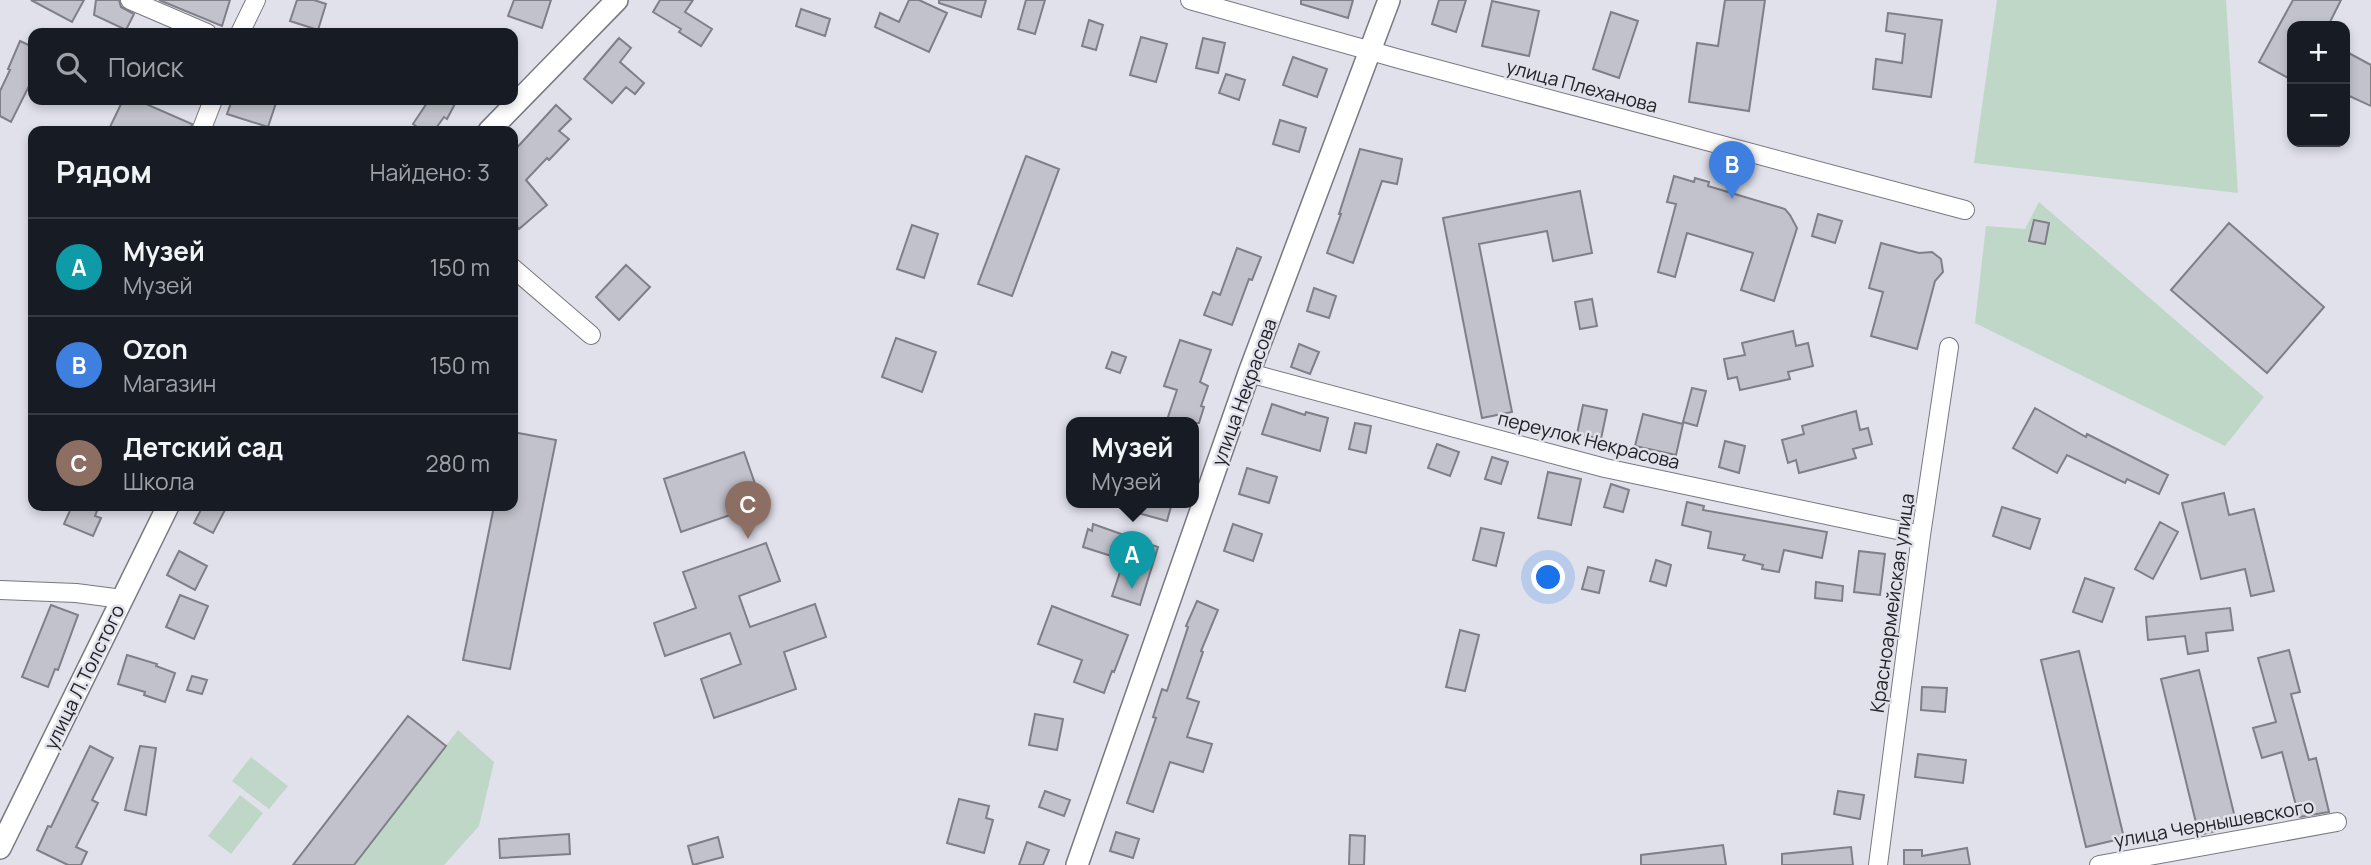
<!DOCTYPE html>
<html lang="ru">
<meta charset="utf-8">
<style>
body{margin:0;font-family:Manrope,sans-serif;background:#20242c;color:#f1f3f6}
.controls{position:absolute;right:21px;top:21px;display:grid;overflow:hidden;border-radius:14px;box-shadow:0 4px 10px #0003}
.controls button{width:63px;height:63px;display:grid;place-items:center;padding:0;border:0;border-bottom:2px solid #363941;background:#171b24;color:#f1f3f6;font:35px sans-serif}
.you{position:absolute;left:1549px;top:578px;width:24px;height:24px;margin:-18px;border:5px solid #fff;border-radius:50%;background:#1a73e8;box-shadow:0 0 0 10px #1a73e833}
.badge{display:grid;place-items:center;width:46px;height:46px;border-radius:50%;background:#92b8a5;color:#fff;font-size:23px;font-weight:700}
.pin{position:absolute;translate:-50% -58px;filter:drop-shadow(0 2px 4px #0008)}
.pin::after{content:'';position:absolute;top:37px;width:24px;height:21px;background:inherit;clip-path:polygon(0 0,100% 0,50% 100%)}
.popup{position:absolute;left:1066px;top:417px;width:133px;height:91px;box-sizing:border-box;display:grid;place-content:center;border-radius:14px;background:#171b24;filter:drop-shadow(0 2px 5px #0005);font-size:23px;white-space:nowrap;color:#9ea1a6}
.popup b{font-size:26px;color:#f1f3f6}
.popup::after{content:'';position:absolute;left:50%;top:100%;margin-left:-14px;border:14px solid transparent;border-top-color:#171b24}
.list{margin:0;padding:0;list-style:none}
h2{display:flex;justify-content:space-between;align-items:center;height:91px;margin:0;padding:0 28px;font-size:30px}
h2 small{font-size:23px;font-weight:400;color:#9ea1a6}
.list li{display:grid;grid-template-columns:46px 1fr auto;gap:21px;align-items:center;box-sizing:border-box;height:98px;padding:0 28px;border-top:2px solid #363941}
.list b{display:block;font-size:26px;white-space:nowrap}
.list p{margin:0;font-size:23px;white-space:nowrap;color:#9ea1a6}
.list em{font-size:23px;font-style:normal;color:#9ea1a6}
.icon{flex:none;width:38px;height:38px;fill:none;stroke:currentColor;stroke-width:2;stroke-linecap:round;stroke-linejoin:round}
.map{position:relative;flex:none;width:2371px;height:865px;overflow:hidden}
.search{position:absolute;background:#171b24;box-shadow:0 4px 10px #0003;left:28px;top:28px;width:490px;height:77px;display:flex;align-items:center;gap:18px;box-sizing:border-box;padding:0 24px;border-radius:14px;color:#9ea1a6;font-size:26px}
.panel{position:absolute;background:#171b24;box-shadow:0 4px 10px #0003;left:28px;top:126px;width:490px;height:385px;border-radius:14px}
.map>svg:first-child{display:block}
</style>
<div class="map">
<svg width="2371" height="865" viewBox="0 0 2371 865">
<rect width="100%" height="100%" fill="#e0e1eb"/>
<path fill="#bfd7c6" d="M1997 0H2226L2238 193 1974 163Z
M2039 202 2264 397 2225 446 1975 323 1986 226 2025 229Z
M458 730 494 762 479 826 444 865H354Z
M251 757 288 786 269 809 232 781Z
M240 795 263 813 231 854 208 836Z"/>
<path fill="#c2c2cc" stroke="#7f7f88" stroke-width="2" d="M31 0H84L72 22Z
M96 0H119L121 7 134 14 126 30 94 15Z
M159 0H230L222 26Z
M297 0H314L326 4 318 30 290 21Z
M514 0H551L542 28 508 16Z
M660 0H693L685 12 712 29 701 46 679 32 681 29 653 12Z
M909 0H919L947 13 929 52 875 27 880 13 899 22Z
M939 0H986L981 17 939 3Z
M1026 0H1045L1035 34 1018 29Z
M1301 0H1353L1348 18 1301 4Z
M1439 0H1466L1456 32 1432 24Z
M1725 0H1765L1749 111 1689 102 1697 43 1718 46Z
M2293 0H2341L2328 26H2292V80L2259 62Z
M1492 1 1539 11 1529 56 1482 46Z
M801 9 830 19 825 36 796 26Z
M1611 12 1638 21 1619 78 1593 69Z
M1888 13 1942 20 1931 97 1873 89 1876 59 1902 63 1905 34 1886 31Z
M1089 20 1103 25 1096 50 1082 46Z
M1141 37 1167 44 1156 82 1130 75Z
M619 38 631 48 620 62 644 83 635 94 626 87 612 103 584 79Z
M1203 38 1225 43 1218 73 1196 68Z
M20 41 33 47V91L28 88 11 122 0 116V91L10 70 8 69Z
M2345 51 2371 65V106L2345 94Z
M1293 57 1327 69 1317 97 1283 85Z
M1226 74 1245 80 1239 100 1219 93Z
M123 100H137L192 124 190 131H108Z
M232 100H277L268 127 227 114Z
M429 100H457L447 119 444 117 434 131H423L413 124Z
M556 105 571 119 559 131 569 139 549 160 547 158 526 180 547 205 519 229 513 221V152Z
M1280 120 1306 128 1299 152 1273 144Z
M1360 149 1402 159 1397 184 1382 181 1353 263 1327 253 1341 214H1339Z
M1026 156 1059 169 1012 296 978 284Z
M1674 176 1694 182 1695 178 1709 182 1708 186 1785 209 1790 215 1797 228 1774 301 1741 290 1753 253 1687 233 1675 277 1658 272 1676 204 1667 202Z
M1580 191 1592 253 1553 261 1547 231 1479 244 1512 412 1482 418 1443 218Z
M1818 214 1842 221 1835 243 1812 236Z
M2034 220 2049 223 2045 244 2029 241Z
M2229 223 2324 307 2267 373 2171 290Z
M912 225 938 234 924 278 897 269Z
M1881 243 1919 253 1932 252 1941 259 1943 272 1935 281 1917 349 1871 336 1883 292 1869 288Z
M1237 248 1261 257 1252 280 1249 279 1232 325 1204 315 1213 292 1220 295Z
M626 265 650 287 619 320 596 297Z
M1314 288 1336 296 1329 318 1307 311Z
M1592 299 1597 326 1580 329 1575 302Z
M1793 331 1796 346 1808 343 1813 366 1788 372 1790 379 1740 390 1737 377 1728 379 1724 359 1745 355 1742 343Z
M896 338 936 352 922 392 882 377Z
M1180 340 1211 350 1200 382 1208 386 1201 406 1204 407 1199 423H1166L1177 390 1164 386Z
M1299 344 1319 352 1310 374 1291 367Z
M1112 352 1126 357 1120 373 1106 368Z
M1692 388 1706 391 1697 426 1683 422Z
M1272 404 1305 415 1306 412 1328 418 1320 451 1262 434Z
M1583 405 1607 410 1601 439 1577 434Z
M2035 408 2086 437 2087 434 2168 475 2159 494 2127 479 2125 483 2067 455 2057 473 2013 448Z
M1856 411 1860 430 1868 428 1872 444 1853 449 1856 458 1799 473 1796 460 1788 463 1782 440 1804 434 1802 426Z
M1643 414 1683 424 1676 455 1635 446Z
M1355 423 1371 426 1366 453 1349 449Z
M513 432 556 440 510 669 463 660 494 506H513Z
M1725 441 1745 446 1739 473 1719 467Z
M1437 444 1459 452 1450 476 1428 468Z
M744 452 762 504 681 532 664 479Z
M1492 457 1508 462 1501 484 1485 479Z
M1247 468 1277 477 1269 503 1239 494Z
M1548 472 1581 479 1571 525 1538 518Z
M1611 484 1629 490 1623 512 1604 507Z
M2224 493 2229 515 2254 509 2274 591 2251 596 2245 569 2201 579 2182 503Z
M1687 502 1704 506 1703 510 1827 532 1822 558 1784 550 1779 572 1762 569 1763 565 1743 560 1745 555 1708 548 1711 532 1682 525Z
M1121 503H1172L1167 521 1120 508Z
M72 506H99L95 516 101 518 93 536 64 524Z
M203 506H227L213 533 194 523Z
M2002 507 2040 519 2030 549 1993 536Z
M2160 522 2178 532 2153 579 2135 569Z
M1093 524 1158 547 1140 605 1112 596 1124 560 1083 547 1088 529 1092 531Z
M1233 524 1262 534 1253 561 1224 551Z
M1481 528 1504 533 1496 566 1473 560Z
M766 543 780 581 739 596 750 627 815 604 826 637 784 652 796 689 714 718 701 679 741 664 730 633 665 656 654 623 696 608 683 572Z
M179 551 207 566 195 590 167 575Z
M1859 551 1885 554 1880 595 1854 592Z
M1656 560 1671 565 1666 586 1650 581Z
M1588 567 1604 571 1599 593 1582 589Z
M2085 578 2114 588 2102 622 2073 612Z
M1816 582 1843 586 1842 601 1815 598Z
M180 595 208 606 194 639 166 627Z
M1197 601 1218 610 1201 651 1203 652 1187 698 1199 702 1187 737 1212 744 1203 772 1170 762 1153 812 1127 803 1156 718 1153 717 1162 689 1167 691 1188 627 1186 626Z
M51 605 78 615 58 670 55 669 48 687 22 677Z
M1052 606 1128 635 1114 672 1112 671 1104 693 1074 682 1082 660 1038 644Z
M2230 608 2233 630 2206 633 2208 651 2188 654 2185 636 2148 640 2146 617Z
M1460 630 1479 635 1465 691 1446 687Z
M2289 650 2300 692 2291 694 2309 760 2316 758 2329 812 2299 817 2282 752 2262 758 2253 728 2276 722 2258 658Z
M2079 651 2124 838 2086 847 2041 660Z
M127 655 157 664 156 666 175 673 165 702 144 695 145 692 118 684Z
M2199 670 2237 826 2199 835 2161 679Z
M192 676 207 680 202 694 187 690Z
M1922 687 1947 688 1945 712 1921 710Z
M1035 714 1063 719 1057 750 1029 745Z
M408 716 446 746 354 865H293Z
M90 746 113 758 92 800 98 803 76 847 87 852 81 865H68L37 850 48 826 51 827Z
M140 746 156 748 146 815 125 810Z
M1918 754 1966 760 1963 783 1915 777Z
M1045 791 1070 800 1064 816 1039 807Z
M1838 791 1864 795 1860 819 1834 814Z
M959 799 989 806 986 818 993 820 984 853 947 843Z
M1116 832 1139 839 1133 858 1110 851Z
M569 834 570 854 500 858 499 839Z
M1350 835 1365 836 1364 865H1349Z
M718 837 723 857 693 865 688 846Z
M1027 842 1049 850 1043 865H1019Z
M1723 845 1726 865H1641V855Z
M1851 847 1853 865H1782V854Z
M1967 848 1970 865H1904V850H1922V856Z"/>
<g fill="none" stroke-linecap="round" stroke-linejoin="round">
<defs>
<path id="minor" d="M130 0 207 33
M1190 0 1403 60 1965 210
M240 33 256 0
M201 131 213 100
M513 268 591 335
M1249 373 1605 468 1921 535
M0 590 76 593 122 599
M1878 865 1921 535 1949 347
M2099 865 2337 822"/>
<path id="tertiary" d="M489 131 617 0
M0 848 168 506
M1077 865 1249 373 1389 0"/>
</defs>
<use href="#minor" stroke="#787881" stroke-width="20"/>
<use href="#tertiary" stroke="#787881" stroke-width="24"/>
<use href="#minor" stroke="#fff" stroke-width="18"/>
<use href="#tertiary" stroke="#fff" stroke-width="21"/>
</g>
<g text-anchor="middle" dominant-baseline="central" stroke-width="5" stroke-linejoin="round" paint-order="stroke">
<g font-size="19" fill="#212225" stroke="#e0e1eb">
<text transform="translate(1582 86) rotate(15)">улица Плеханова</text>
<text transform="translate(1244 392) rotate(-70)">улица Некрасова</text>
<text transform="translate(1589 440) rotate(14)">переулок Некрасова</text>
<text transform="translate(1892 603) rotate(-82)">Красноармейская улица</text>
<text transform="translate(84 677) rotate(-64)">улица Л.Толстого</text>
<text transform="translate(2214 823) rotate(-10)">улица Чернышевского</text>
</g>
</g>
</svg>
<div class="controls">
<button>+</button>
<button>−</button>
</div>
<div class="you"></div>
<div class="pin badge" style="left:1132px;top:589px;background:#0f9aa8">A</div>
<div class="popup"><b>Музей</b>Музей</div>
<div class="pin badge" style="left:1732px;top:199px;background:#3f7fe0">B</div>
<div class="pin badge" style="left:748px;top:539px;background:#8d6e63">C</div>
<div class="search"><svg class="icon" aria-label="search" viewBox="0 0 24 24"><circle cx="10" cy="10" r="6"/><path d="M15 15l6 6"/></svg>Поиск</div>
<section class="panel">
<h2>Рядом<small>Найдено: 3</small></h2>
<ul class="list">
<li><span class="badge" style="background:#0f9aa8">A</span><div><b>Музей</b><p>Музей</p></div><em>150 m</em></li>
<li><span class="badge" style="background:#3f7fe0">B</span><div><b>Ozon</b><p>Магазин</p></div><em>150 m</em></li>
<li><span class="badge" style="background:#8d6e63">C</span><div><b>Детский сад</b><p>Школа</p></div><em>280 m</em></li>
</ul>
</section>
</div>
